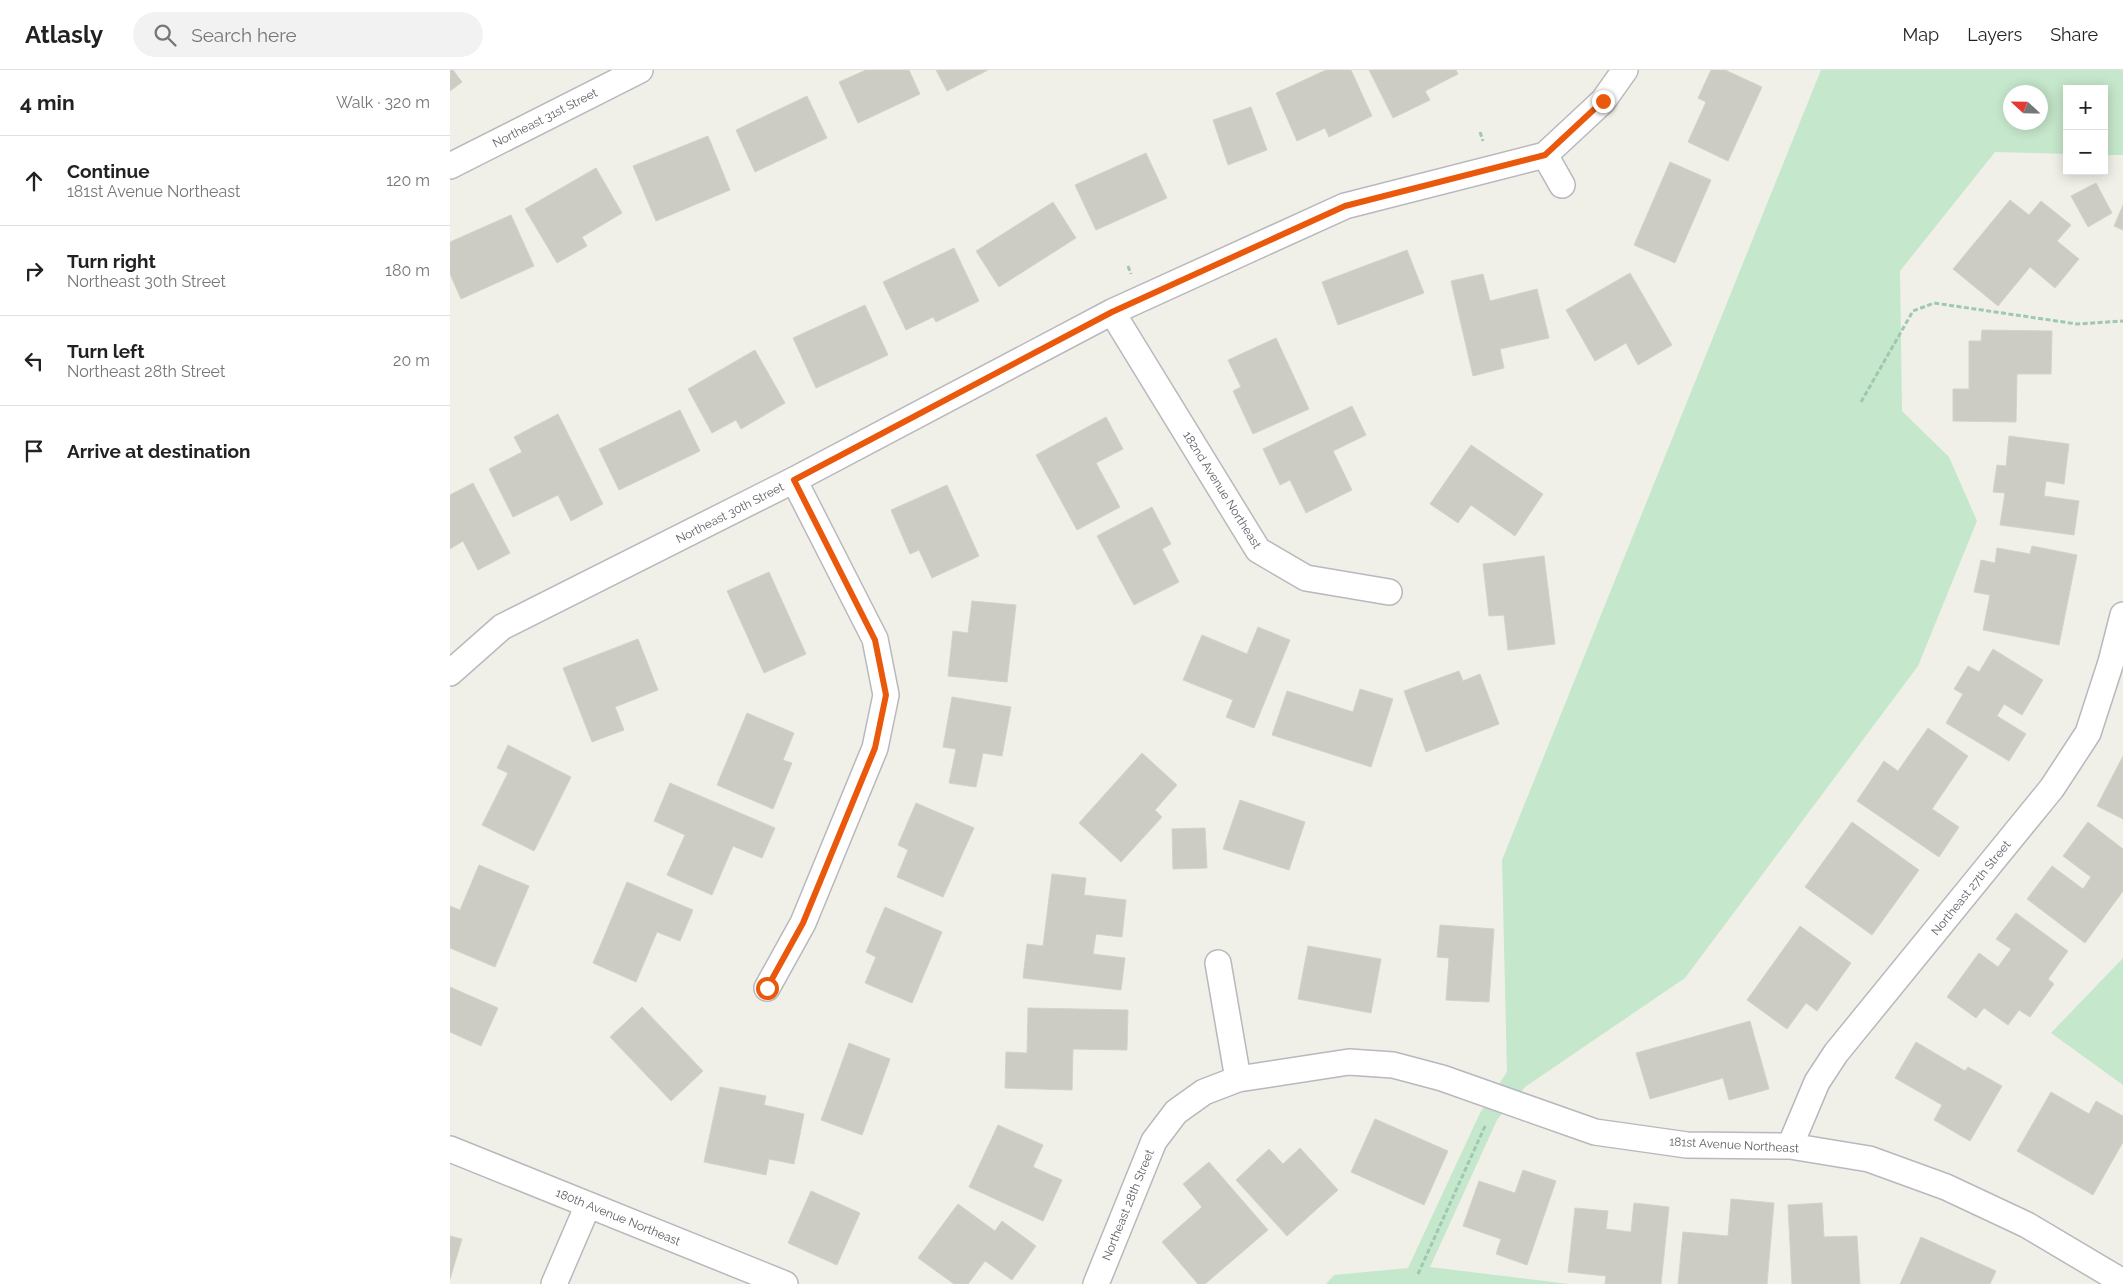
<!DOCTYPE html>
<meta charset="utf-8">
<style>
body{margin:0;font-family:Raleway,sans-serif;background:#f2f2f2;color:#222}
.controls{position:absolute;right:15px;top:15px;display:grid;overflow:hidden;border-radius:0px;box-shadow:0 2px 12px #0003}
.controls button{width:45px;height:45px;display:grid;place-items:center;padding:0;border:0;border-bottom:1px solid #e0e0e0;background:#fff;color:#222;font:25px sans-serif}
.compass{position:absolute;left:1553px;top:15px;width:45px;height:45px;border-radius:50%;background:#fff;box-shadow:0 2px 12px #0003;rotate:292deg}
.stop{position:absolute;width:15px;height:15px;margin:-11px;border:4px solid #ea580c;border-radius:50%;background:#fff}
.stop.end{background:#ea580c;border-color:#fff;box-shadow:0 1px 5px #0008}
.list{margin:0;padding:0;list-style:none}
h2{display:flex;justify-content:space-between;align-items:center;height:65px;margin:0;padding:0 20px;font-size:21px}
h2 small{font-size:16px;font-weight:400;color:#767676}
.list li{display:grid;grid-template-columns:32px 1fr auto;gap:15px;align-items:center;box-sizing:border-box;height:90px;padding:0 20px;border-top:1px solid #e0e0e0}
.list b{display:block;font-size:19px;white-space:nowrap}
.list p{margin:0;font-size:16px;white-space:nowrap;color:#767676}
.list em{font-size:16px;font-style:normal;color:#767676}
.icon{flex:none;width:28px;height:28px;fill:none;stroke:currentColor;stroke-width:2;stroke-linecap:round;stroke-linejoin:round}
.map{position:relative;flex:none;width:1673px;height:1214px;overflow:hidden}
header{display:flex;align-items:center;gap:30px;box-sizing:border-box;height:70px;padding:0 25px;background:#fff;border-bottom:1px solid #e0e0e0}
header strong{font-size:24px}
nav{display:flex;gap:28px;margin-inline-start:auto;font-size:18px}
.search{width:350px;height:45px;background:#f2f2f2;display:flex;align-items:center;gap:12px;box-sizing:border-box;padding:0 18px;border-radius:28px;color:#767676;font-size:19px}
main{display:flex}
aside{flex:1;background:#fff}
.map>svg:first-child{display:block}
</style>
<header>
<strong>Atlasly</strong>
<div class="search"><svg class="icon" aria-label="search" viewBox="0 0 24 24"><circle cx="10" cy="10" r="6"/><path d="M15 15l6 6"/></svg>Search here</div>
<nav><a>Map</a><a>Layers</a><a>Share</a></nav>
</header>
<main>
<aside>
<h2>4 min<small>Walk · 320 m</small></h2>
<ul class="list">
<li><svg class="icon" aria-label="ahead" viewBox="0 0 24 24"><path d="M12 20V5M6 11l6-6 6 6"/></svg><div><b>Continue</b><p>181st Avenue Northeast</p></div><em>120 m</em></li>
<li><svg class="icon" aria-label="right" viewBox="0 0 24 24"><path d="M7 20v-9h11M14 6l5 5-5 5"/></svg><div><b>Turn right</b><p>Northeast 30th Street</p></div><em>180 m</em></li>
<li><svg class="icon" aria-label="left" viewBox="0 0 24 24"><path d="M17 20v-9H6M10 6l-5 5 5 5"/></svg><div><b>Turn left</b><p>Northeast 28th Street</p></div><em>20 m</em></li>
<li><svg class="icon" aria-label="arrive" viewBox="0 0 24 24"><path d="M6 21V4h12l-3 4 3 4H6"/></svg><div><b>Arrive at destination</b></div></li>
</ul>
</aside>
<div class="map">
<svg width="1673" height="1214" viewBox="0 0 1673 1214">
<rect width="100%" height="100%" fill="#f0f0e8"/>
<path fill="#c5e7cb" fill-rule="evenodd" d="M1371 0H1673V85H1654V19H1617V84L1545 82 1450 201 1452 341 1499 387 1527 451 1468 596 1235 908 1075 1017 1047 1050 980 1197 1119 1214H876L884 1205 958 1198 1030 1043 1057 1002 1052 790ZM1560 22H1590V52H1560Z
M1673 888V1015L1601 963Z"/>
<path fill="#cccbc4" stroke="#d5d3c6" d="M0 0H3L12 12 0 21Z
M416 0H459L470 24 408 53 389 12Z
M486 0H538L497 21Z
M876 0H901L922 46 879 67 875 58 847 71 826 23Z
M919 0H1006L1008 4 975 21 980 30 943 48Z
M1261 0H1275L1312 17 1278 91 1238 72 1256 32 1248 28Z
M357 26 377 68 305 102 286 60Z
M801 37 817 80 778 95 763 50Z
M258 66 280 120 206 151 183 96Z
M696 83 717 128 646 160 625 115Z
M1220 92 1261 110 1225 193 1184 175Z
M146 98 172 143 132 167 137 176 107 193 75 139Z
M1646 113 1662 143 1638 157 1621 126Z
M1560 130 1579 145 1591 131 1621 155 1607 171 1629 189 1605 218 1580 197 1548 236 1503 199Z
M603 132 626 168 549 217 526 181Z
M1673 135V160L1664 156Z
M61 145 84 196 11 229 0 204V172Z
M504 178 529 231 486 252 483 247 456 260 433 212Z
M957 180 974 223 888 255 872 212Z
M1180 203 1222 275 1188 295 1176 273 1145 291 1116 240Z
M1033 204 1040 231 1087 219 1099 268 1050 279 1054 298 1023 306 1001 211Z
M415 235 438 285 366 318 343 268Z
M1532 260 1602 261 1601 304H1567L1566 352 1503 351V319H1519V271H1531Z
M826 268 859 339 803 364 783 321 791 317 778 290Z
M305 280 335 333 291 359 286 350 262 363 238 319Z
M902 336 916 365 883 381 902 420 856 443 840 410 830 415 813 379Z
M230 340 250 381 169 420 149 379Z
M108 344 153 434 121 451 108 425 63 447 39 399 72 382 64 367Z
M656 347 673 379 646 393 670 437 627 460 586 385Z
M1559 366 1619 374 1614 414 1596 411 1594 426 1629 431 1624 465 1550 455 1555 423 1543 422 1547 395 1556 396Z
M1021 375 1093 424 1065 466 1021 435 1008 453 980 434Z
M23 413 60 483 28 500 13 471 0 479V425Z
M497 415 529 486 482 508 469 480 460 484 441 440Z
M702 437 721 474 712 479 729 512 684 535 647 466Z
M1582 476 1627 485 1609 575 1533 560 1540 525 1524 522 1531 490 1545 493 1547 478 1580 484Z
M1094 486 1105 574 1058 580 1054 545 1039 546 1033 494Z
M319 502 356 584 314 603 277 521Z
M522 531 566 535 557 612 498 606 503 561 518 563Z
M808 557 840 570 804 658 776 647 783 630 733 610 752 565 797 584Z
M188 569 208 620 165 637 174 660 142 672 113 598Z
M1543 579 1593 610 1572 645 1554 634 1547 646 1576 664 1559 691 1496 653 1513 624 1504 619 1518 596 1529 602Z
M1009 601 1013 611 1030 604 1049 654 976 682 954 621Z
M910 619 943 629 921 697 822 665 837 621 903 642Z
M502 627 561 637 552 686 533 683 526 717 499 713 506 679 493 677Z
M297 643 344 663 333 690 342 693 323 739 267 715Z
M1478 658 1518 686 1482 739 1509 757 1489 787 1407 731 1434 691 1448 701Z
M58 675 121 707 84 781 32 755 58 703 47 698Z
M692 683 727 715 705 740 712 747 671 792 629 753Z
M1673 686V749L1647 736Z
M220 713 325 758 312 788 283 776 262 825 217 805 235 765 204 751Z
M790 730 855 752 839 800 773 779Z
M466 733 524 758 493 827 447 807 458 780 448 775Z
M1402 752 1469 800 1422 865 1355 817Z
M1638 752 1673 779V821L1635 873 1577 829 1602 796 1633 819 1641 807 1613 786Z
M755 758 757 798 723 799 722 759Z
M29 795 79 816 45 897 0 878V836L10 840Z
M602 804 636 808 634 825 676 830 672 867 646 864 643 884 675 888 671 920 573 908 577 874 593 876Z
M177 812 243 840 230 871 207 862 186 912 143 893Z
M435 837 492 862 462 933 415 913 426 887 416 882Z
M1566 843 1618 881 1598 909 1604 914 1580 947 1569 940 1558 955 1534 938 1526 948 1497 927 1529 883 1548 897 1561 879 1546 869Z
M990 855 1044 859 1039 932 996 930 999 888 987 887Z
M1350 856 1401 893 1367 941 1356 933 1337 959 1297 930Z
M858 876 931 889 921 943 848 929Z
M0 917 48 938 31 976 0 962Z
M192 937 253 1001 221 1031 160 967Z
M578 938 678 940 677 980 623 979 622 1020 555 1018 556 982 577 983Z
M1300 951 1319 1019 1279 1030 1273 1008 1200 1029 1186 983Z
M1466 972 1515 1001 1518 997 1552 1016 1520 1071 1484 1050 1492 1035 1445 1008Z
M399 973 440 989 412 1065 371 1050Z
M270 1017 316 1026 314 1035 354 1044 344 1094 319 1089 316 1105 254 1092Z
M1601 1022 1639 1044 1646 1031 1673 1046V1072L1643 1125 1567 1081Z
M925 1049 998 1081 974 1135 901 1102Z
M548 1055 593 1075 583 1097 612 1110 593 1151 519 1117Z
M850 1078 888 1120 837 1166 786 1110 819 1079 833 1094Z
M759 1092 818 1160 755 1214H748L712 1172 752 1137 733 1114Z
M1073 1100 1106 1111 1077 1195 1046 1184 1051 1169 1013 1156 1029 1111 1065 1123Z
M361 1121 410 1143 387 1195 338 1173Z
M1281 1129 1324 1133 1317 1214H1228L1233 1162 1278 1166Z
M1184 1133 1219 1137 1211 1214H1155L1156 1206 1118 1202 1125 1138 1158 1141 1156 1159 1181 1162Z
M1372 1133 1374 1167 1407 1166 1410 1214H1342L1338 1135Z
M508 1134 545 1161 552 1151 586 1176 562 1210 535 1191 518 1214H504L468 1188Z
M0 1166 12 1169 0 1209Z
M1471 1167 1546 1201 1540 1214H1450Z"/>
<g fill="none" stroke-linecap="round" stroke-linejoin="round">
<defs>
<path id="street" d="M1095 85 1112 115
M0 96 190 0
M662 242 808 480 856 508 939 522
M0 603 52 557 344 410 662 242 895 136 1095 85 1153 31 1175 0
M317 918 353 853 425 678 436 625 425 569 344 410
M788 1009 899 992 943 995 992 1008 1145 1062 1237 1075 1340 1076 1419 1089 1496 1117 1577 1155 1673 1212
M1340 1076 1367 1012 1386 983 1602 718 1638 663 1661 592 1673 545
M0 1079 335 1214
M104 1214 138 1135
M646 1214 704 1071 726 1042 754 1022 788 1009 768 893"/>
</defs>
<use href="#street" stroke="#b8b8bd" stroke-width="28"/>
<path stroke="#9ec8b2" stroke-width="3" stroke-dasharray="5 2.5" stroke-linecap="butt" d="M1030 62 1033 71
M678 196 681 204
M1411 332 1463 241 1484 233 1627 254 1673 251
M968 1204 1036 1054"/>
<use href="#street" stroke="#fff" stroke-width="25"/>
</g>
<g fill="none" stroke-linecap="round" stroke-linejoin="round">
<path stroke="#ea580c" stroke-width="6" d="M317 918 353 853 425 678 436 625 425 570 344 410 662 242 895 136 1095 85 1153 31"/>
</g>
<g text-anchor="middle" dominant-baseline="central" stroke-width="4.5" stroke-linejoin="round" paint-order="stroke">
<g font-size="12" fill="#5f6167" stroke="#fff">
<text transform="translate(95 48) rotate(-27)">Northeast 31st Street</text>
<text transform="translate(772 420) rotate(58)">182nd Avenue Northeast</text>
<text transform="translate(280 443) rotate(-27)">Northeast 30th Street</text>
<text transform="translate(1521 818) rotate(-51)">Northeast 27th Street</text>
<text transform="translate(1284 1075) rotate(3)">181st Avenue Northeast</text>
<text transform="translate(678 1135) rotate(-68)">Northeast 28th Street</text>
<text transform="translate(168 1147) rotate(22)">180th Avenue Northeast</text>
</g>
</g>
</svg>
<div class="controls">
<button>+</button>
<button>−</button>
</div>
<svg class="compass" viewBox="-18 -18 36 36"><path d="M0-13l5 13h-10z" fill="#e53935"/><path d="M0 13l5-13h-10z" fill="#767676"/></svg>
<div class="stop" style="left:317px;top:918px"></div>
<div class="stop end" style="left:1153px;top:31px"></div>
</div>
</main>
